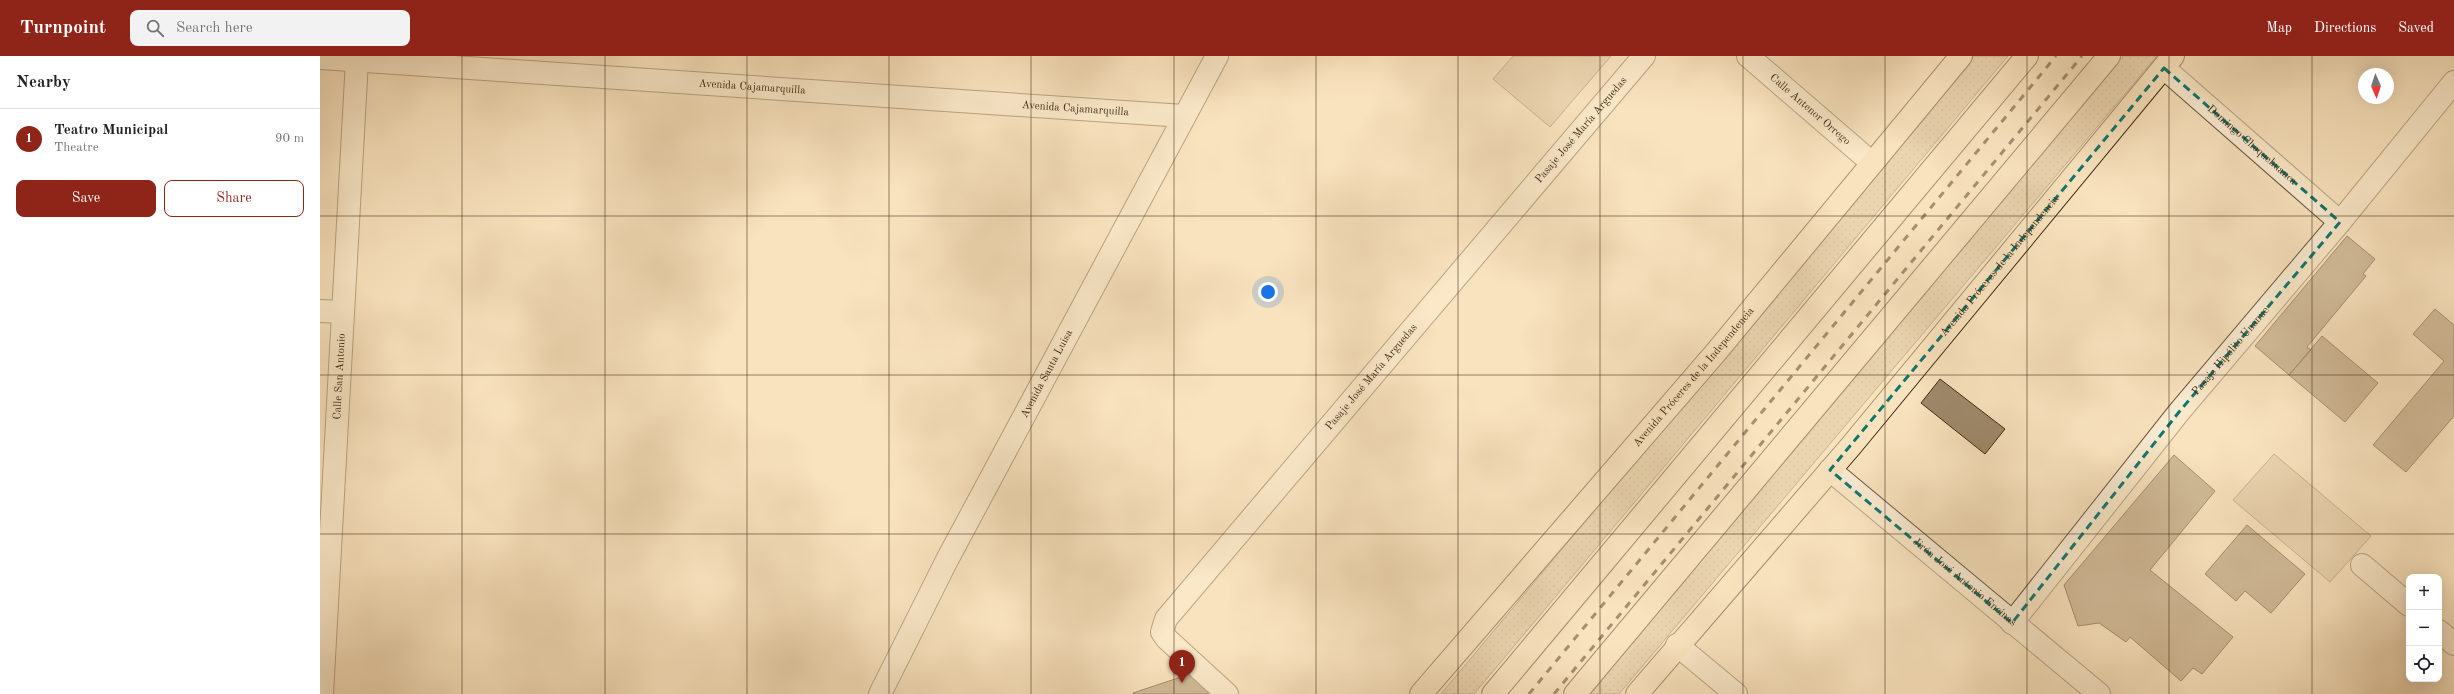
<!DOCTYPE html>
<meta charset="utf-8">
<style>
body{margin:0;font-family:"Old Standard TT",serif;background:#f2f2f2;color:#202124}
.controls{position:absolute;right:12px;bottom:12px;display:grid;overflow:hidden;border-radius:8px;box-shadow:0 4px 16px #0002}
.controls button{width:36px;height:36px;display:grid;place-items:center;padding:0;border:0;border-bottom:1px solid #e0e0e0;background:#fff;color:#202124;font:20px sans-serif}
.compass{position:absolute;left:2038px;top:12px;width:36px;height:36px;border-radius:50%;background:#fff;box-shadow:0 4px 16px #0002;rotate:177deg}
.you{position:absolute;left:948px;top:236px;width:14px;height:14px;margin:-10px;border:3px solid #fff;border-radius:50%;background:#1a73e8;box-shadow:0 0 0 6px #1a73e833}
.badge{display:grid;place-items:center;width:26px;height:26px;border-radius:50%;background:#8f2418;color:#fff;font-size:13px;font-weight:700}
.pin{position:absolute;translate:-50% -33px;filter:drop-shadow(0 1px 2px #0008)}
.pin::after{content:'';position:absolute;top:21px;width:14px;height:12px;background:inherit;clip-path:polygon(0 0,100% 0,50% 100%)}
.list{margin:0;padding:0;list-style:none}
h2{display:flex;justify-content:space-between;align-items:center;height:52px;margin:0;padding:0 16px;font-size:17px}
h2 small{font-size:13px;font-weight:400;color:#757577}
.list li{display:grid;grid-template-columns:26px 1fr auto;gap:12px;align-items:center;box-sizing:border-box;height:60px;padding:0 16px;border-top:1px solid #e0e0e0}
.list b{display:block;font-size:15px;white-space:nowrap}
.list p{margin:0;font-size:13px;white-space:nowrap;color:#757577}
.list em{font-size:13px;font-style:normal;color:#757577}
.actions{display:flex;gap:8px;padding:12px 16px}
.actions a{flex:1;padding:9px 0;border:1px solid #8f2418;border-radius:8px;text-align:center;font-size:14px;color:#8f2418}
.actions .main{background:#8f2418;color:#fff}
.icon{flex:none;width:22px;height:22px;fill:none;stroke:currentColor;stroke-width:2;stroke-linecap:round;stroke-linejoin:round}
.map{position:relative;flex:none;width:2134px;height:638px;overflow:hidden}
header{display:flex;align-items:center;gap:24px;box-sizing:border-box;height:56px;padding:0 20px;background:#8f2418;color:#fff}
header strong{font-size:19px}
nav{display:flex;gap:22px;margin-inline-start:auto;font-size:14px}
.search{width:280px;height:36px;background:#f2f2f2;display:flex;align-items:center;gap:10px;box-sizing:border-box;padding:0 14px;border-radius:8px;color:#757577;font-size:15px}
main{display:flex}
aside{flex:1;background:#fff}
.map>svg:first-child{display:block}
</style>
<header>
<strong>Turnpoint</strong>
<div class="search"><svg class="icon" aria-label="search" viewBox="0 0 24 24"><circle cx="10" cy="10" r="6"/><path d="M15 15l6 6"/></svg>Search here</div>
<nav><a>Map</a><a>Directions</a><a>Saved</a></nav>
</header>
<main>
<aside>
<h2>Nearby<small></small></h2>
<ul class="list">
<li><span class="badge">1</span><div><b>Teatro Municipal</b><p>Theatre</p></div><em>90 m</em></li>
</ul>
<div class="actions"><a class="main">Save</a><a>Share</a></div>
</aside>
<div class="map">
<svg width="2134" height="638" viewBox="0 0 2134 638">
<defs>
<pattern id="grass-dots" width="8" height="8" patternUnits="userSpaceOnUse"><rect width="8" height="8" fill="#d9c3a1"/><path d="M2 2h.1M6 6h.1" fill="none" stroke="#bba88a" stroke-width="1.8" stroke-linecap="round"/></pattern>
</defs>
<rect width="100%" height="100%" fill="#f9e3be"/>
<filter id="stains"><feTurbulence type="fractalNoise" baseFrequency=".005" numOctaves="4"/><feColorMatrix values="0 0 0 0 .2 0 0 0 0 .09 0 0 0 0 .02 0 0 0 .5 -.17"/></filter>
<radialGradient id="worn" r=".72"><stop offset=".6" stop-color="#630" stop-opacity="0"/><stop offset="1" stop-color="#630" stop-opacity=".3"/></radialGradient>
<path fill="url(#grass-dots)" stroke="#8c765a" d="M1654 0H1688L1154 638H1121Z
M1803 0H1837L1299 638H1270Z"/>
<path fill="#d9c3a1" stroke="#8c765a" d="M1193 0H1291L1230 71 1173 23Z
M1954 398 2051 480 2010 526 1913 444Z"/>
<path fill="#9f8a6c" stroke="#3e2913" d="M2027 180 2055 203 2043 218 2046 220 1987 291 1991 294 1969 319 1935 290Z
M2115 253 2134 269V360L2086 416 2053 389 2124 305 2093 278Z
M2002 280 2058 327 2025 366 1969 319Z
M1620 323 1685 373 1665 398 1601 347Z
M1854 399 1895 435 1830 514 1913 581 1882 618 1873 612 1861 625 1810 581 1806 586 1779 567 1758 570 1744 529Z
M1927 469 1985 518 1951 557 1925 535 1916 545 1885 518Z
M873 617 893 638H813V637Z"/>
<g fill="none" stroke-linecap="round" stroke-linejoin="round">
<defs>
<g id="minor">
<path id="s1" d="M1428 0 1552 107"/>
<path id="s2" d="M0 2 864 60"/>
<path id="s3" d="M1844 12 2020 166"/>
<path d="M0 255 23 256"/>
<path id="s4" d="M1510 414 1779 638"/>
<path d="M2042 509 2089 549"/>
<path id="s5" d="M1692 567 1859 356 2020 166 2134 26"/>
<path d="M2119 575 2134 588"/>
<path d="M1357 589 1416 638"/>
<path id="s6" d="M2 638 37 4"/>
<path id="s7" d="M560 638 627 504 897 0"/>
<path id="s8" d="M907 638 847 583 842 576 846 563 1324 0"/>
</g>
<g id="major">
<path id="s9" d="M1101 638 1397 295 1641 0"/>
<path d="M1173 638 1707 0"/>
<path d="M1255 638 1789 0"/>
<path id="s10" d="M1317 638 1531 390 1853 0"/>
</g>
</defs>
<use href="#minor" stroke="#6d583e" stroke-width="24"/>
<use href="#major" stroke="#3e2913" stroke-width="24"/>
<use href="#minor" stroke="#fbedd5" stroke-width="22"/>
<use href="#major" stroke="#f9e3be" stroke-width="22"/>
<path stroke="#3e2913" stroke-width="3" stroke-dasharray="7 7" stroke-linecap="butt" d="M1209 638 1736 0
M1234 638 1762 0"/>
</g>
<path d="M0 0H2134V638H0ZM1844 12 2020 166 1859 356 1692 567 1510 414Z" fill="#f9e3be" fill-opacity=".55" fill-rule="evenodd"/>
<path fill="none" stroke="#0f766e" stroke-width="3" stroke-dasharray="8 5" stroke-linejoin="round" d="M1844 12 2020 166 1859 356 1692 567 1510 414Z"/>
<path fill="none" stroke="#3e2913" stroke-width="1" stroke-opacity="0.55" d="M142 0V638M285 0V638M427 0V638M569 0V638M711 0V638M854 0V638M996 0V638M1138 0V638M1280 0V638M1423 0V638M1565 0V638M1707 0V638M1849 0V638M1992 0V638M0 160H2134M0 319H2134M0 478H2134"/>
<g text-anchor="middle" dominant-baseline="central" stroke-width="3.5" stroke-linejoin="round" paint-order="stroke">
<g font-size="11" fill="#3e2913" stroke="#fbedd5">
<text stroke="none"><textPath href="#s2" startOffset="433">Avenida Cajamarquilla</textPath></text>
<text stroke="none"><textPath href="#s2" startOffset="757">Avenida Cajamarquilla</textPath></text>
<text stroke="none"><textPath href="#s1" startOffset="82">Calle Antenor Orrego</textPath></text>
<text stroke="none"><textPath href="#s8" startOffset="745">Pasaje José María Arguedas</textPath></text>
<text stroke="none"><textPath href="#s3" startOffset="117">Domingo Choquehuanca</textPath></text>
<text stroke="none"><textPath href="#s10" startOffset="561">Avenida Próceres de la Independencia</textPath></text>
<text stroke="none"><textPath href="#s5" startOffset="349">Pasaje Hipólito Unanue</textPath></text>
<text stroke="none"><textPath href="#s7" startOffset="361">Avenida Santa Luisa</textPath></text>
<text stroke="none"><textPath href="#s6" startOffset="318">Calle San Antonio</textPath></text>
<text stroke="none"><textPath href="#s8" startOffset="421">Pasaje José María Arguedas</textPath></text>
<text stroke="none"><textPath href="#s9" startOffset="418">Avenida Próceres de la Independencia</textPath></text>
<text stroke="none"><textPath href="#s4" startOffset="175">Jirón José Antonio Encinas</textPath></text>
</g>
</g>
<rect width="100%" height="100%" filter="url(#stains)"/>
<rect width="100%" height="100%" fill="url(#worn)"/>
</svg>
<div class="controls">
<button>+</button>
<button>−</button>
<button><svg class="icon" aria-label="locate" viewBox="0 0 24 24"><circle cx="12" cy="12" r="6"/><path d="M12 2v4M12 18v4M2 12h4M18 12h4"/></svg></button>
</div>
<svg class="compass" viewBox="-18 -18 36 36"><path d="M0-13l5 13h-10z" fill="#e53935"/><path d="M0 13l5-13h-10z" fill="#757577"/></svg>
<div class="you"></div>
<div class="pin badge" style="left:862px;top:627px">1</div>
</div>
</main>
